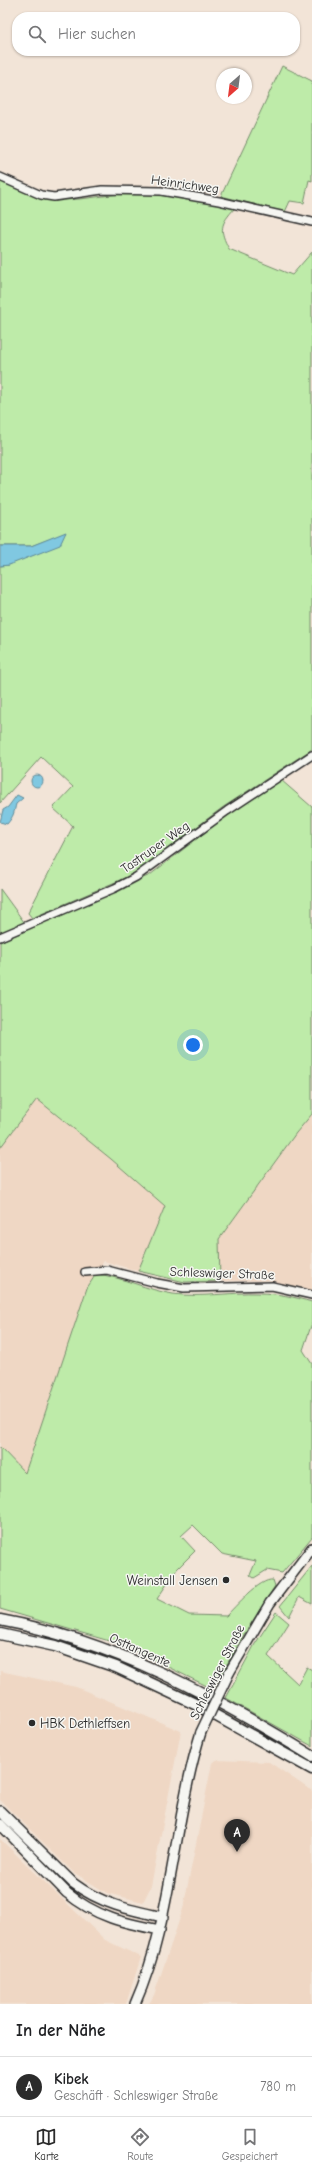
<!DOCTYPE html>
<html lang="de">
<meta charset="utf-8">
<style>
body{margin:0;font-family:"Comic Neue",sans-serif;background:#f2f2f2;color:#202124}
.compass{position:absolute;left:216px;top:68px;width:36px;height:36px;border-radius:50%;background:#fff;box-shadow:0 1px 3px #0004;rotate:208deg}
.you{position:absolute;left:193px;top:1045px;width:14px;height:14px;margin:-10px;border:3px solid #fff;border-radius:50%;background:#1a73e8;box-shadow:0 0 0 6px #1a73e833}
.badge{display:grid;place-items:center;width:26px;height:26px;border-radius:50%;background:#2b2b2b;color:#fff;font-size:13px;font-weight:700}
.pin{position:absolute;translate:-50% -33px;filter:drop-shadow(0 1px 2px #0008)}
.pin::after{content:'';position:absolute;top:21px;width:14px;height:12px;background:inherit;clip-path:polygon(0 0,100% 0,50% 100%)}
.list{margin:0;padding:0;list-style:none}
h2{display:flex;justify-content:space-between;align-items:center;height:52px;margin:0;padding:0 16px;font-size:17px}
h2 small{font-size:13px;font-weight:400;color:#757577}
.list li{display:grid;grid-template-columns:26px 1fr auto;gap:12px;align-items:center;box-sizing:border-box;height:60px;padding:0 16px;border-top:1px solid #e0e0e0}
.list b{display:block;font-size:15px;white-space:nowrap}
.list p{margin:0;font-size:13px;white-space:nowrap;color:#757577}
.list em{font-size:13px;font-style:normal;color:#757577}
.icon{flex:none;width:22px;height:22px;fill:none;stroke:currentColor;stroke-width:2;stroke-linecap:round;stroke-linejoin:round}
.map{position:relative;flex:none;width:312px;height:2004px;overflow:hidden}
.search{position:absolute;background:#fff;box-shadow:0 1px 3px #0004;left:12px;right:12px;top:12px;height:44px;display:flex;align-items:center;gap:10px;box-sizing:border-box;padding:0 14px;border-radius:16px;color:#757577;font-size:15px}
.sheet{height:112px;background:#fff}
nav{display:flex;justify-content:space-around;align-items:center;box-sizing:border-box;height:56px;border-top:1px solid #e0e0e0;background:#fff;font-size:11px;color:#757577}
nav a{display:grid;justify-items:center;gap:2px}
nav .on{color:#2b2b2b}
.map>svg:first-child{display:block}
</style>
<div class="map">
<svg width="312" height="2004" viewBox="0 0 312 2004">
<rect width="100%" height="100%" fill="#f2e4d7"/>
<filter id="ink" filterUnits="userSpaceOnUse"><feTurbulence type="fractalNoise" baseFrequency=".025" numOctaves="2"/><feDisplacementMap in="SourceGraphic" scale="8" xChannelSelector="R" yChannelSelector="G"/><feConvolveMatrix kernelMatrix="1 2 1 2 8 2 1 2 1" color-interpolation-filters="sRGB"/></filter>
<g filter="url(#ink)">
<path fill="#efd7c4" d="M37 1099 111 1159 165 1206 138 1271 104 1261 87 1288 25 1473 0 1447V1148Z
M312 1114V1290L269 1280 220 1281 219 1239 296 1133Z
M0 1671 76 1687 181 1731 151 1886 143 1902 107 1893 73 1872 0 1800Z
M215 1760 269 1762 312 1791V2004H149L154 1995 183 1909 212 1763Z
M0 1839 105 1940 141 1957 126 2004H0Z"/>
<path fill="#beeba9" stroke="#748b6a" d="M282 66 312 81V181L309 180 304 203 290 201 285 212 221 196Z
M0 180C18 187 40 200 60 200 87 200 113 193 139 193 171 193 205 201 235 208 220 224 219 230 229 249L292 275 312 252V749L222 808 134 874 32 918 28 913 73 826 53 808 73 787 41 757 0 803V566L9 565 66 533 31 546H0Z
M281 780 312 807V1114L296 1133 219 1239 220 1281 185 1282 138 1271 165 1206 111 1159 37 1099 0 1148V942L150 875 230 813Z
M0 889 24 922 23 925 0 934Z
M96 1274C123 1277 147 1290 173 1294 202 1298 229 1292 258 1293 277 1293 294 1297 312 1302V1323L303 1350 312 1364V1537L282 1573 267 1570 254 1578 250 1575 256 1561 222 1554 193 1525 181 1536 195 1551 177 1569 157 1599 189 1615 226 1616C235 1607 260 1578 273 1580L275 1586 243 1636 213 1689 123 1645 0 1609V1447L25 1473 87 1288Z
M312 1566V1604L299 1597 289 1617 280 1606Z
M276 1612 289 1623 268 1656 298 1684 307 1667 312 1670V1746L226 1698 255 1644Z"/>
<path fill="#80c8e1" stroke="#5e8998" d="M66 532 60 545 9 565 0 566V546H31Z
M31 781a6 6 0 1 1 12 0a6 6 0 1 1-12 0Z
M17 795 23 798 16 804C14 812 14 816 7 824L0 822 3 810 8 807Z"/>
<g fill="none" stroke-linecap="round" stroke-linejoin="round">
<defs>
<path id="minor" d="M0 177 41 195 54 197 102 190 161 191 219 201 312 222
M0 937 115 888 136 877 227 811 312 755
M85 1272 107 1270 157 1283 184 1288 272 1286 312 1295"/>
<path id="major" d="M229 1673 270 1603 312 1548
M0 1811 73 1883C101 1904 130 1910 163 1917
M0 1824 67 1893C96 1917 124 1923 160 1930
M135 2004C173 1918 173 1822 201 1732"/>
<path id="highway" d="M0 1620C114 1641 214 1696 312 1756
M0 1634 55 1646 116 1667 195 1704 312 1769"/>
</defs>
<use href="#minor" stroke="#2b2b2b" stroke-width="10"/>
<use href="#major" stroke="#2b2b2b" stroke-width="12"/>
<use href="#highway" stroke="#2b2b2b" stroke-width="13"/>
<use href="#minor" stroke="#f6f6f2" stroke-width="7"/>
<use href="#major" stroke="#f6f6f2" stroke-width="9"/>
<use href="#highway" stroke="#f6f6f2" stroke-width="10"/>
<defs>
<path id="major-bridge" d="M201 1732 229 1673"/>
</defs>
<use href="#major-bridge" stroke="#2b2b2b" stroke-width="12" stroke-linecap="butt"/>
<use href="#major-bridge" stroke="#f6f6f2" stroke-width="9"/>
</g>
</g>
<g fill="#2b2b2b" stroke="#f6f6f2" stroke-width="1.5">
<circle cx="226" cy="1580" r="4"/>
<circle cx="32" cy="1723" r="4"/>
</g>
<g text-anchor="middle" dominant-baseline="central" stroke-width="3" stroke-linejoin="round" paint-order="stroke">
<g font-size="13" fill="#2b2b2b" stroke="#f6f6f2">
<text transform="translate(185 184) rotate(8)">Heinrichweg</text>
<text transform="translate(155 847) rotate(-35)">Tastruper Weg</text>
<text transform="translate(222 1273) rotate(2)">Schleswiger Straße</text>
<text transform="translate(140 1650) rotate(24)">Osttangente</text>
<text transform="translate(217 1672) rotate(-63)">Schleswiger Straße</text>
</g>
<g font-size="13" fill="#2b2b2b" stroke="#f6f6f2" text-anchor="end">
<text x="218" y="1580">Weinstall Jensen</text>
<text x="40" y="1723" text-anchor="start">HBK Dethleffsen</text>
</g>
</g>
</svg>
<svg class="compass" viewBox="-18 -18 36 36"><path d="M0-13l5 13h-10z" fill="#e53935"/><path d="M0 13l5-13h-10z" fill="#757577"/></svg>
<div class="you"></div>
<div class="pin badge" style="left:237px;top:1852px">A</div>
<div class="search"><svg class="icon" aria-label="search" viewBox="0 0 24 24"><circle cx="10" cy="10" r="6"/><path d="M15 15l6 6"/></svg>Hier suchen</div>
</div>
<section class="sheet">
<h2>In der Nähe<small></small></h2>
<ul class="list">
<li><span class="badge">A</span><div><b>Kibek</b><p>Geschäft · Schleswiger Straße</p></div><em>780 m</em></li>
</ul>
</section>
<nav>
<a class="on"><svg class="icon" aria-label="map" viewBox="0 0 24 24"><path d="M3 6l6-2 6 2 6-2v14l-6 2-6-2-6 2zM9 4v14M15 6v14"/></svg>Karte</a>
<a><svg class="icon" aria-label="directions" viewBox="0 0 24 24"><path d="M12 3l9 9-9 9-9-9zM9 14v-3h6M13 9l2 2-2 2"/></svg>Route</a>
<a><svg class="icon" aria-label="saved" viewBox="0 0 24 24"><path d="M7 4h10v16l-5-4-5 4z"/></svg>Gespeichert</a>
</nav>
